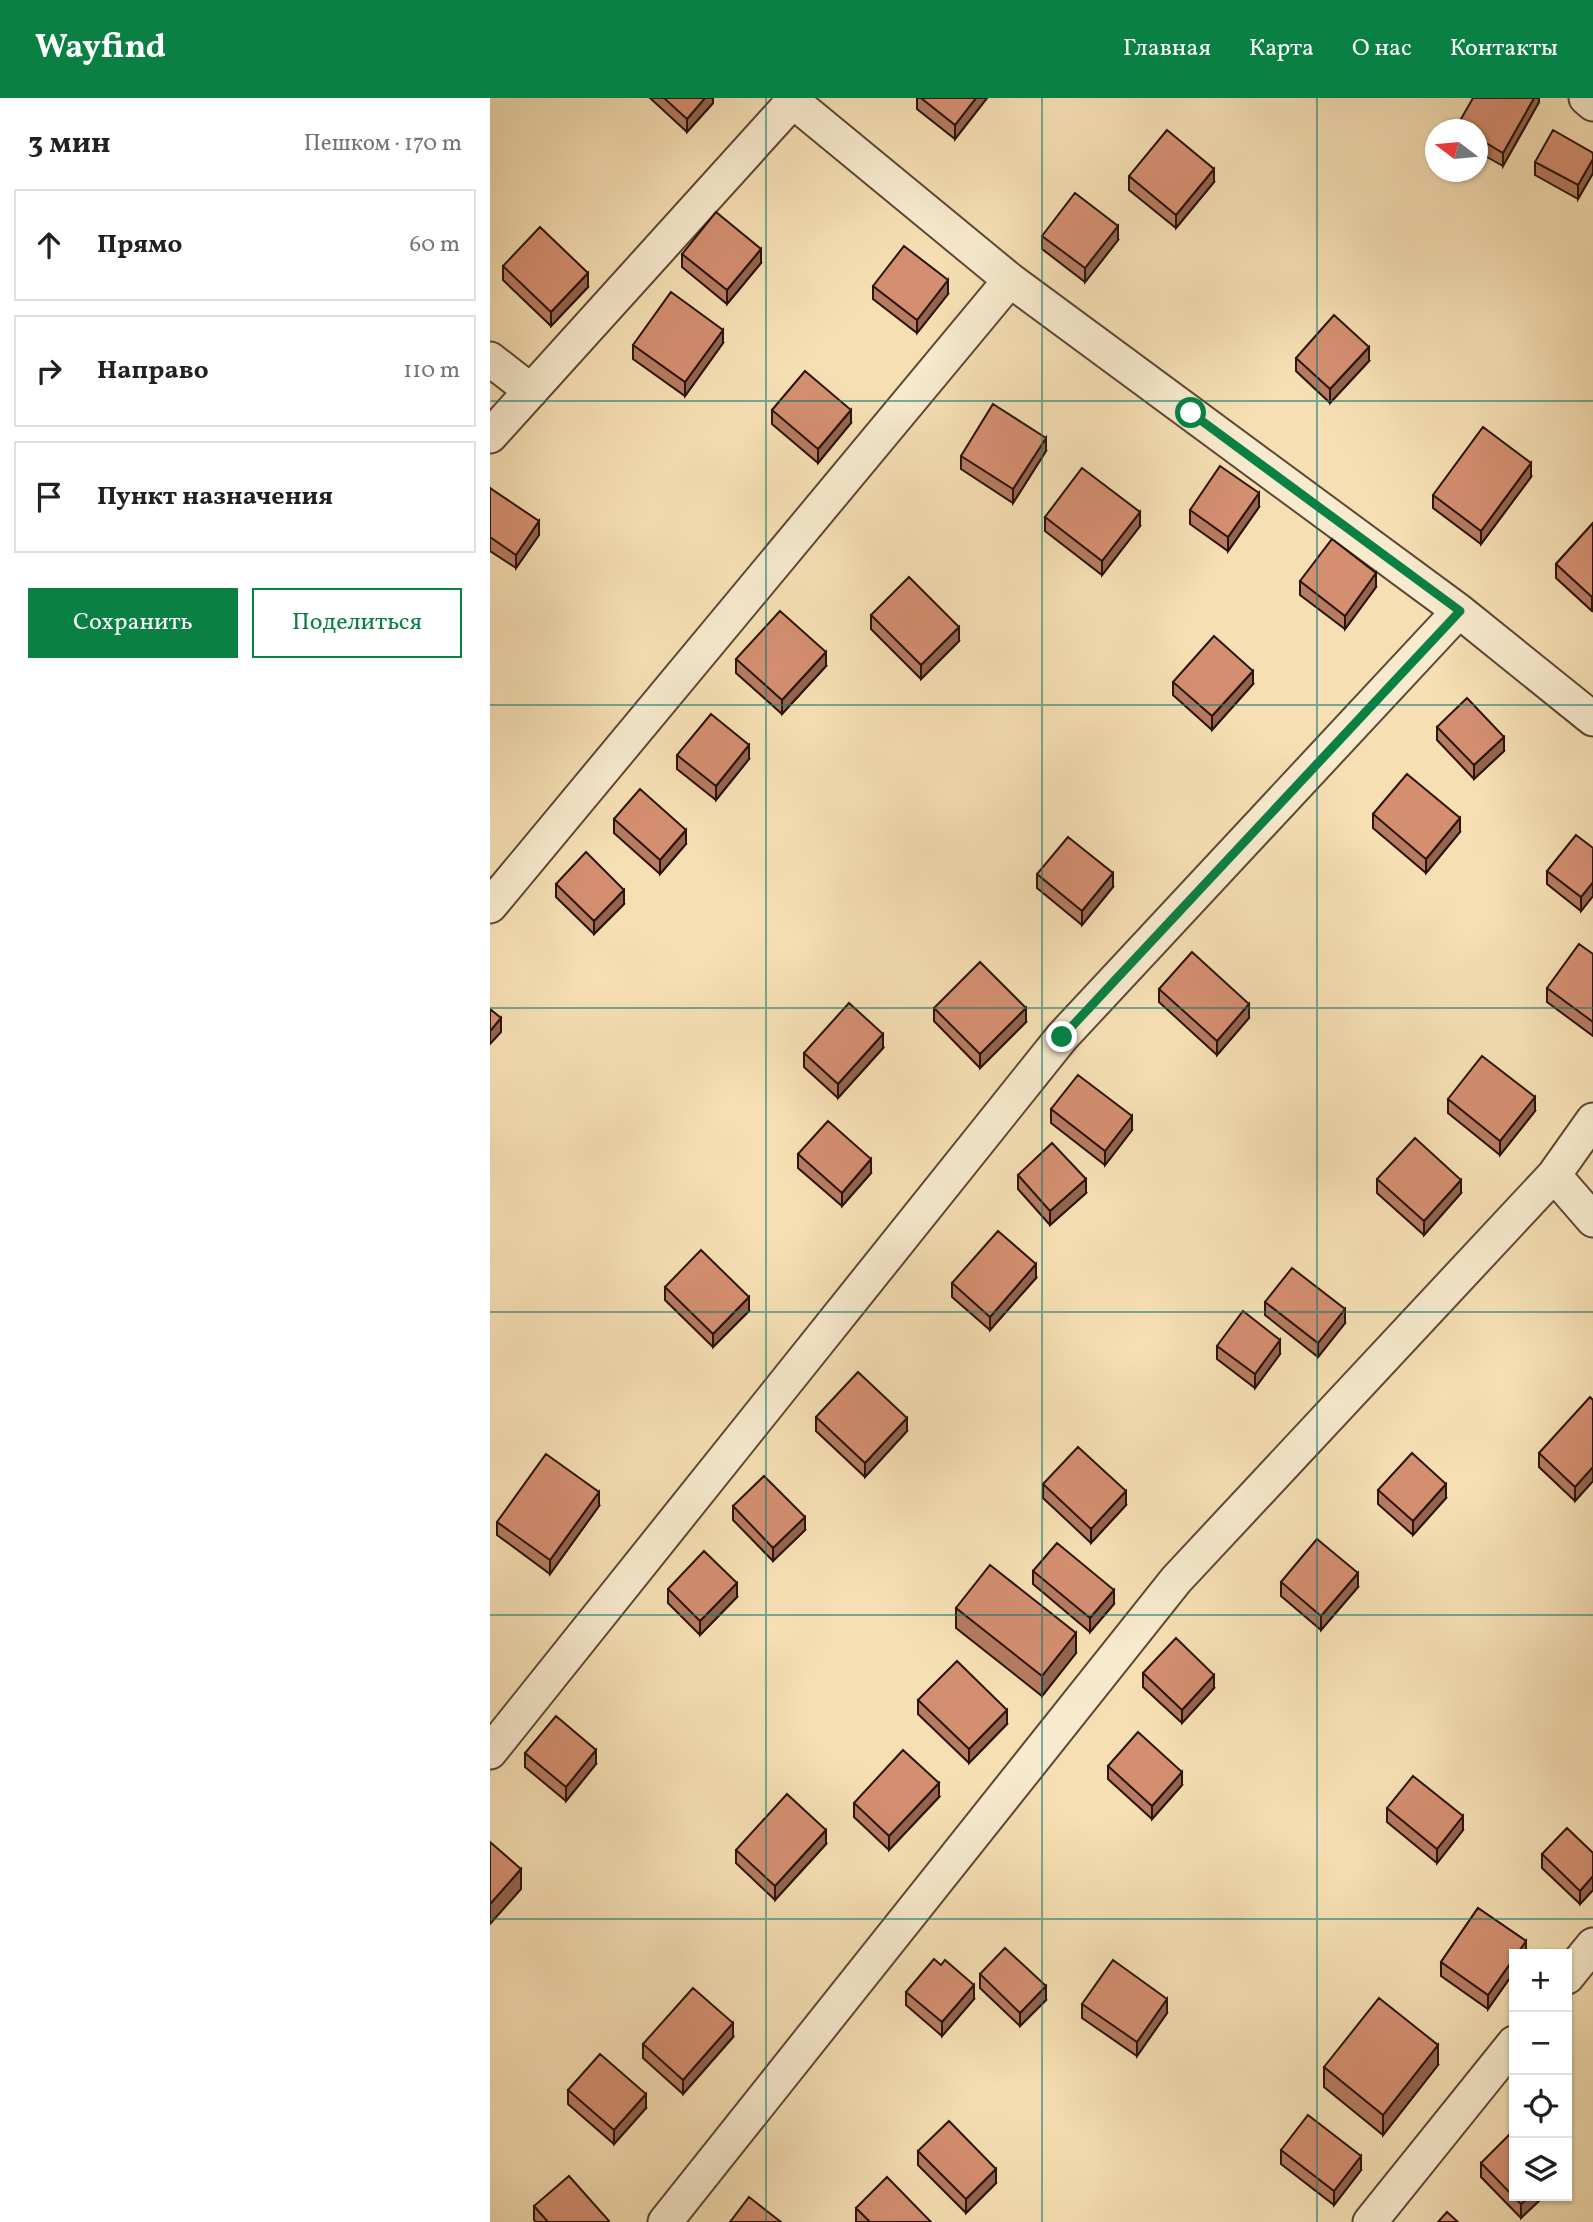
<!DOCTYPE html>
<html lang="ru">
<meta charset="utf-8">
<style>
body{margin:0;font-family:Vollkorn,serif;background:#f2f2f2;color:#202124}
.controls{position:absolute;right:21px;bottom:21px;display:grid;overflow:hidden;border-radius:0px;box-shadow:0 2px 5px #0004}
.controls button{width:63px;height:63px;display:grid;place-items:center;padding:0;border:0;border-bottom:2px solid #e0e0e0;background:#fff;color:#202124;font:35px sans-serif}
.compass{position:absolute;left:935px;top:21px;width:63px;height:63px;border-radius:50%;background:#fff;box-shadow:0 2px 5px #0004;rotate:286deg}
.stop{position:absolute;width:21px;height:21px;margin:-16px;border:5px solid #0b8043;border-radius:50%;background:#fff}
.stop.end{background:#0b8043;border-color:#fff;box-shadow:0 2px 7px #0008}
.list{margin:0;padding:0;list-style:none}
h2{display:flex;justify-content:space-between;align-items:center;height:91px;margin:0;padding:0 28px;font-size:30px}
h2 small{font-size:23px;font-weight:400;color:#757577}
.list li{display:grid;grid-template-columns:46px 1fr auto;gap:21px;align-items:center;box-sizing:border-box;height:112px;margin:0 14px 14px;padding:0 14px;border:2px solid #e0e0e0;border-radius:0px}
.list b{display:block;font-size:26px;white-space:nowrap}
.list em{font-size:23px;font-style:normal;color:#757577}
.actions{display:flex;gap:14px;padding:21px 28px}
.actions a{flex:1;padding:16px 0;border:2px solid #0b8043;border-radius:0px;text-align:center;font-size:24px;color:#0b8043}
.actions .main{background:#0b8043;color:#fff}
.icon{flex:none;width:38px;height:38px;fill:none;stroke:currentColor;stroke-width:2;stroke-linecap:round;stroke-linejoin:round}
.map{position:relative;flex:none;width:1103px;height:2124px;overflow:hidden}
header{display:flex;align-items:center;gap:42px;box-sizing:border-box;height:98px;padding:0 35px;background:#0b8043;color:#fff}
header strong{font-size:33px}
nav{display:flex;gap:38px;margin-inline-start:auto;font-size:24px}
main{display:flex}
aside{flex:1;background:#fff}
.map>svg:first-child{display:block}
</style>
<header>
<strong>Wayfind</strong>
<nav><a>Главная</a><a>Карта</a><a>О нас</a><a>Контакты</a></nav>
</header>
<main>
<aside>
<h2>3 мин<small>Пешком · 170 m</small></h2>
<ul class="list">
<li><svg class="icon" aria-label="ahead" viewBox="0 0 24 24"><path d="M12 20V5M6 11l6-6 6 6"/></svg><div><b>Прямо</b></div><em>60 m</em></li>
<li><svg class="icon" aria-label="right" viewBox="0 0 24 24"><path d="M7 20v-9h11M14 6l5 5-5 5"/></svg><div><b>Направо</b></div><em>110 m</em></li>
<li><svg class="icon" aria-label="arrive" viewBox="0 0 24 24"><path d="M6 21V4h12l-3 4 3 4H6"/></svg><div><b>Пункт назначения</b></div></li>
</ul>
<div class="actions"><a class="main">Сохранить</a><a>Поделиться</a></div>
</aside>
<div class="map">
<svg width="1103" height="2124" viewBox="0 0 1103 2124">
<rect width="100%" height="100%" fill="#f5dfb3"/>
<filter id="stains"><feTurbulence type="fractalNoise" baseFrequency=".00286" numOctaves="4"/><feColorMatrix values="0 0 0 0 .2 0 0 0 0 .09 0 0 0 0 .02 0 0 0 .5 -.17"/></filter>
<radialGradient id="worn" r=".72"><stop offset=".6" stop-color="#630" stop-opacity="0"/><stop offset="1" stop-color="#630" stop-opacity=".3"/></radialGradient>
<g fill="none" stroke-linecap="round" stroke-linejoin="round">
<defs>
<path id="minor" d="M299 0 520 182 969 513 1103 621
M1096 0 1103 6
M0 261 41 293
M0 338 303 3
M0 808 520 182
M1064 1077 1103 1122
M0 1654 572 939 969 513
M1077 1879 1103 1847
M175 2124 686 1482 1064 1077 1103 1022
M880 2124 1024 1945"/>
</defs>
<use href="#minor" stroke="#5e4735" stroke-width="37"/>
<use href="#minor" stroke="#f8eace" stroke-width="33"/>
</g>
<path fill="#b67b61" stroke="#2c140b" stroke-width="2" d="M160 0H223V5L197 34Z
M427 0H497L465 41 427 11Z
M1049 0V4L1013 68 988 54V32H967V28Z
M1103 55V75L1088 101 1045 77V64Z
M639 78 724 84 686 130 639 92Z
M552 138 628 142 595 184 552 151Z
M192 156 271 165 237 206 192 169Z
M13 168 98 189 61 228 13 182Z
M383 188 458 196 427 235 383 201Z
M233 245 195 298 143 261V247Z
M806 260 879 263 840 305 806 273Z
M282 312 361 325 328 365 282 326Z
M556 353 523 405 471 371V358Z
M1041 379 991 446 943 410V397Z
M0 390 49 437 26 470 0 453Z
M769 409 738 453 700 426V412Z
M555 419 650 428 612 477 555 433Z
M1103 425V511L1102 513 1066 480V466Z
M810 483 886 489 855 531 810 497Z
M381 517 469 543 431 581 381 531Z
M246 561 336 568 292 616 246 575Z
M683 584 763 586 722 632 683 597Z
M947 629 1014 653 984 681 947 642Z
M187 657 259 661 226 702 187 671Z
M883 716 970 734 936 775 883 730Z
M124 721 196 746 170 776 124 735Z
M1103 750V798L1091 813 1057 786V773Z
M547 776 623 789 592 827 547 790Z
M66 786 134 806 104 836 66 799Z
M1103 856V938L1057 904V890Z
M669 891 759 920 727 957 669 904Z
M444 910 536 924 490 970 444 923Z
M393 950 348 1000 314 969V955Z
M958 1001 1045 1013 1010 1057 958 1015Z
M561 1011 642 1032 615 1067 561 1025Z
M308 1056 381 1075 352 1108 308 1070Z
M528 1077 596 1095 560 1127 528 1091Z
M887 1081 971 1095 934 1137 887 1095Z
M546 1180 500 1232 462 1199V1185Z
M175 1189 259 1213 223 1249 175 1202Z
M775 1204 855 1225 828 1259 775 1217Z
M727 1248 790 1256 765 1290 727 1261Z
M1103 1302V1383L1085 1403 1049 1369V1355Z
M326 1319 417 1333 375 1379 326 1333Z
M553 1386 636 1407 601 1445 553 1400Z
M888 1392 956 1400 923 1437 888 1406Z
M109 1408 60 1476 7 1437V1424Z
M243 1408 315 1432 283 1463 243 1422Z
M543 1473 624 1506 600 1534 543 1486Z
M791 1484 868 1489 831 1532 791 1498Z
M178 1491 247 1499 210 1537 178 1505Z
M466 1510 586 1555 552 1598 466 1530Z
M653 1575 724 1590 692 1625 653 1589Z
M428 1602 517 1626 479 1665 428 1616Z
M35 1655 106 1666 76 1703 35 1669Z
M618 1668 692 1687 662 1721 618 1681Z
M449 1699 399 1752 364 1719V1705Z
M897 1710 973 1732 947 1765 897 1724Z
M336 1746 285 1802 246 1765V1752Z
M1103 1755V1792L1090 1806 1052 1770V1756Z
M988 1810 1036 1843V1856H1024V1874L998 1911 951 1878V1864Z
M490 1876 556 1902 530 1928 490 1890Z
M416 1894 484 1901 452 1938 416 1907Z
M592 1906 677 1915 647 1958 592 1920Z
M243 1939 193 1996 153 1960V1946Z
M948 1967 893 2037 834 1989V1969Z
M78 1992 156 2010 124 2046 78 2006Z
M791 2052 871 2072 844 2107 791 2066Z
M428 2053 506 2085 476 2115 428 2067Z
M991 2065 1054 2098 1031 2120 991 2079Z
M44 2108 119 2124H46L44 2122Z
M366 2110 441 2124H366Z"/>
<path fill="#94644f" stroke="#2c140b" stroke-width="2" d="M215 0H223V5L197 34V21Z
M486 0H497L465 41V27Z
M1044 0H1049V4L1013 68V55Z
M1103 61V75L1088 101V87Z
M724 71V84L686 130V117Z
M628 128V142L595 184V170Z
M271 151V165L237 206V192Z
M98 175V189L61 228V214Z
M458 182V196L427 235V222Z
M233 232V245L195 298V284Z
M879 249V263L840 305V291Z
M361 312V325L328 365V351Z
M556 340V353L523 405V391Z
M1041 365V379L991 446V433Z
M769 395V409L738 453V439Z
M650 414V428L612 477V463Z
M49 423V437L26 470V457Z
M886 475V489L855 531V518Z
M1103 497V511L1102 513V499Z
M469 529V543L431 581V567Z
M336 554V568L292 616V602Z
M763 573V586L722 632V618Z
M1014 639V653L984 681V667Z
M259 647V661L226 702V688Z
M970 720V734L936 775V761Z
M196 732V746L170 776V762Z
M623 775V789L592 827V813Z
M1103 784V798L1091 813V799Z
M134 792V806L104 836V823Z
M759 906V920L727 957V943Z
M536 910V924L490 970V956Z
M11 920V934L0 946V933Z
M393 936V950L348 1000V986Z
M1045 999V1013L1010 1057V1043Z
M642 1018V1032L615 1067V1053Z
M381 1061V1075L352 1108V1095Z
M596 1081V1095L560 1127V1113Z
M971 1082V1095L934 1137V1123Z
M546 1166V1180L500 1232V1219Z
M259 1199V1213L223 1249V1236Z
M855 1211V1225L828 1259V1245Z
M790 1242V1256L765 1290V1276Z
M417 1320V1333L375 1379V1365Z
M1103 1369V1383L1085 1403V1389Z
M956 1386V1400L923 1437V1423Z
M636 1393V1407L601 1445V1431Z
M109 1394V1408L60 1476V1462Z
M315 1419V1432L283 1463V1450Z
M868 1475V1489L831 1532V1518Z
M247 1485V1499L210 1537V1523Z
M624 1492V1506L600 1534V1520Z
M586 1535V1555L552 1598V1578Z
M724 1577V1590L692 1625V1612Z
M517 1612V1626L479 1665V1651Z
M106 1652V1666L76 1703V1689Z
M692 1674V1687L662 1721V1708Z
M449 1685V1699L399 1752V1738Z
M973 1718V1732L947 1765V1751Z
M336 1732V1746L285 1802V1788Z
M31 1771V1791L0 1826V1806Z
M1103 1778V1792L1090 1806V1793Z
M1036 1843V1856H1027Z
M1024 1860V1874L998 1911V1897Z
M484 1887V1901L452 1938V1924Z
M556 1888V1902L530 1928V1915Z
M677 1901V1915L647 1958V1944Z
M243 1925V1939L193 1996V1982Z
M948 1947V1967L893 2037V2017Z
M156 1996V2010L124 2046V2032Z
M871 2058V2072L844 2107V2093Z
M506 2071V2085L476 2115V2101Z
M1040 2098H1054L1031 2120V2106Z"/>
<path fill="#d48f71" stroke="#2c140b" stroke-width="2" d="M174 0H215L197 21Z
M431 0H486L465 27Z
M983 0H1044L1013 55 988 40V32H973L967 28Z
M677 32 724 71 686 117 639 78Z
M1063 32 1103 55V61L1088 87 1045 64Z
M585 95 628 128 595 170 552 138Z
M226 114 271 151 237 192 192 156Z
M50 129 98 175 61 214 13 168Z
M414 148 458 182 427 222 383 188Z
M181 194 233 232 195 284 143 247Z
M844 217 879 249 840 291 806 260Z
M315 273 361 312 328 351 282 312Z
M503 306 556 340 523 391 471 358Z
M993 329 1041 365 991 433 943 397Z
M730 368 769 395 738 439 700 412Z
M592 370 650 414 612 463 555 419Z
M0 390 49 423 26 457 0 439Z
M1103 425V497L1102 499 1066 466Z
M842 441 886 475 855 518 810 483Z
M419 479 469 529 431 567 381 517Z
M290 513 336 554 292 602 246 561Z
M724 538 763 573 722 618 683 584Z
M977 600 1014 639 984 667 947 629Z
M221 616 259 647 226 688 187 657Z
M917 676 970 720 936 761 883 716Z
M150 691 196 732 170 762 124 721Z
M1086 737 1103 750V784L1091 799 1057 773Z
M578 739 623 775 592 813 547 776Z
M96 754 134 792 104 823 66 786Z
M1089 846 1103 856V924L1057 890Z
M702 854 759 906 727 943 669 891Z
M490 864 536 910 490 956 444 910Z
M359 905 393 936 348 986 314 955Z
M0 911 11 920 0 933Z
M992 958 1045 999 1010 1043 958 1001Z
M588 977 642 1018 615 1053 561 1011Z
M338 1023 381 1061 352 1095 308 1056Z
M925 1040 971 1082 934 1123 887 1081Z
M562 1045 596 1081 560 1113 528 1077Z
M508 1133 546 1166 500 1219 462 1185Z
M211 1152 259 1199 223 1236 175 1189Z
M802 1170 855 1211 828 1245 775 1204Z
M753 1213 790 1242 765 1276 727 1248Z
M368 1274 417 1320 375 1365 326 1319Z
M1100 1299 1103 1302V1369L1085 1389 1049 1355Z
M588 1349 636 1393 601 1431 553 1386Z
M922 1355 956 1386 923 1423 888 1392Z
M56 1356 109 1394 60 1462 7 1424Z
M274 1378 315 1419 283 1450 243 1408Z
M827 1441 868 1475 831 1518 791 1484Z
M567 1445 624 1492 600 1520 543 1473Z
M214 1453 247 1485 210 1523 178 1491Z
M500 1467 586 1535 552 1578 466 1510Z
M686 1540 724 1577 692 1612 653 1575Z
M467 1563 517 1612 479 1651 428 1602Z
M66 1618 106 1652 76 1689 35 1655Z
M648 1634 692 1674 662 1708 618 1668Z
M413 1652 449 1685 399 1738 364 1705Z
M923 1678 973 1718 947 1751 897 1710Z
M297 1696 336 1732 285 1788 246 1752Z
M1077 1730 1103 1755V1778L1090 1793 1052 1756Z
M0 1744 31 1771 0 1806Z
M988 1810 1036 1843 1027 1856H1024V1860L998 1897 951 1864Z
M515 1850 556 1888 530 1915 490 1876Z
M444 1861 451 1867 455 1862 484 1887 452 1924 416 1894Z
M623 1862 677 1901 647 1944 592 1906Z
M203 1890 243 1925 193 1982 153 1946Z
M889 1900 948 1947 893 2017 834 1969Z
M110 1956 156 1996 124 2032 78 1992Z
M818 2017 871 2058 844 2093 791 2052Z
M459 2023 506 2071 476 2101 428 2053Z
M1024 2032V2098H1040L1031 2106 991 2065Z
M79 2078 119 2123 118 2124H58L44 2108Z
M397 2079 441 2124H380L366 2110Z
M259 2099 291 2124H240Z
M957 2114 968 2124H948Z"/>
<g fill="none" stroke-linecap="round" stroke-linejoin="round">
<path stroke="#0b8043" stroke-width="9" d="M572 939 970 513 701 315"/>
</g>
<path fill="none" stroke="#0f766e" stroke-width="2" stroke-opacity="0.55" d="M276 0V2124M552 0V2124M827 0V2124M0 303H1103M0 607H1103M0 910H1103M0 1214H1103M0 1517H1103M0 1821H1103"/>
<rect width="100%" height="100%" filter="url(#stains)"/>
<rect width="100%" height="100%" fill="url(#worn)"/>
</svg>
<div class="controls">
<button>+</button>
<button>−</button>
<button><svg class="icon" aria-label="locate" viewBox="0 0 24 24"><circle cx="12" cy="12" r="6"/><path d="M12 2v4M12 18v4M2 12h4M18 12h4"/></svg></button>
<button><svg class="icon" aria-label="layers" viewBox="0 0 24 24"><path d="M12 4l9 5-9 5-9-5zM3 14l9 5 9-5"/></svg></button>
</div>
<svg class="compass" viewBox="-18 -18 36 36"><path d="M0-13l5 13h-10z" fill="#e53935"/><path d="M0 13l5-13h-10z" fill="#757577"/></svg>
<div class="stop" style="left:701px;top:315px"></div>
<div class="stop end" style="left:572px;top:939px"></div>
</div>
</main>
